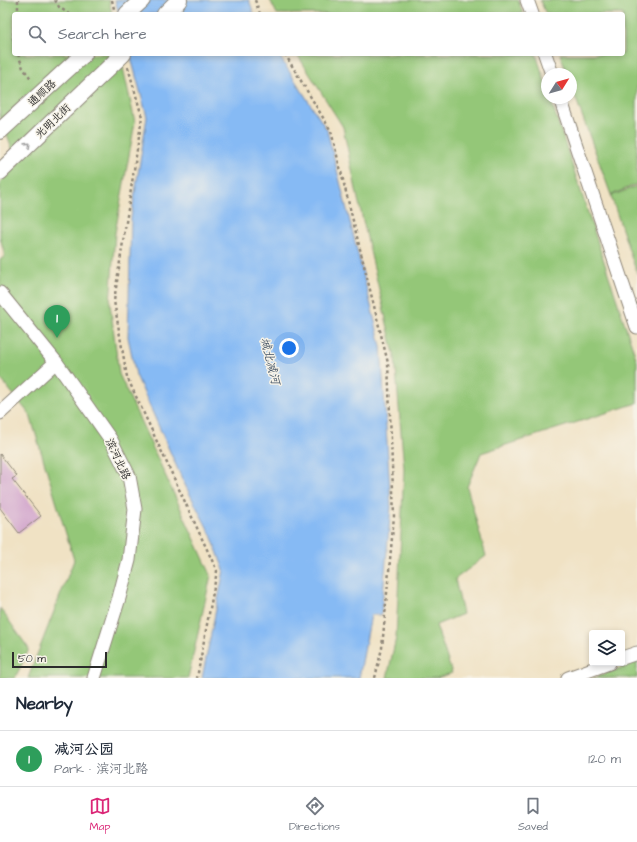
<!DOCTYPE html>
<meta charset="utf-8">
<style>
body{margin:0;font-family:"Architects Daughter","LXGW WenKai TC",sans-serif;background:#f2f2f3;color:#1f2937}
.controls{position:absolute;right:12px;bottom:12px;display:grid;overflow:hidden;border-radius:4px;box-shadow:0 2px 6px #0003}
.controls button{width:36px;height:36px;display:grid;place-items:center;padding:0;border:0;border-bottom:1px solid #e0e1e3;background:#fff;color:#1f2937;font:20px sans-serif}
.compass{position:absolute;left:541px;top:68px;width:36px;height:36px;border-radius:50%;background:#fff;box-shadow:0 2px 6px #0003;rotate:53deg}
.scale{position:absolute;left:12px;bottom:10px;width:95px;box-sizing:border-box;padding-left:4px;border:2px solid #2b2b2b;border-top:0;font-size:11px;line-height:14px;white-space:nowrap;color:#2b2b2b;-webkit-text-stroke:3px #f7f3e8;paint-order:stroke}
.you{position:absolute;left:289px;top:348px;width:14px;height:14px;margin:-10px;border:3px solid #fff;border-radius:50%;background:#1a73e8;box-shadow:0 0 0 6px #1a73e833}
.badge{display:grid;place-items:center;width:26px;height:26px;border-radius:50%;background:#db2777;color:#fff;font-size:13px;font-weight:700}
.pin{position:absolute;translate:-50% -33px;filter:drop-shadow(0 1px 2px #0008)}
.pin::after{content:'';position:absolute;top:21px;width:14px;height:12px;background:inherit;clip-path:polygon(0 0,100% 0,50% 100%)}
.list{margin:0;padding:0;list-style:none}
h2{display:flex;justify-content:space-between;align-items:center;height:52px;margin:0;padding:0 16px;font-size:17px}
h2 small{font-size:13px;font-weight:400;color:#747a83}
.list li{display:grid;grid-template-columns:26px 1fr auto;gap:12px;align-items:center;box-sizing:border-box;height:56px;padding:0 16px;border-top:1px solid #e0e1e3}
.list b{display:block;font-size:15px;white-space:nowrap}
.list p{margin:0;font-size:13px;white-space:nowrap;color:#747a83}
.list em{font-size:13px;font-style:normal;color:#747a83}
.icon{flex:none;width:22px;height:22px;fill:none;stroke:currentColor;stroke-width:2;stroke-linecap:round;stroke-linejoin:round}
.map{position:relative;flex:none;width:637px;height:678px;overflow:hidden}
.search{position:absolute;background:#fff;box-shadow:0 2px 6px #0003;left:12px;right:12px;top:12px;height:44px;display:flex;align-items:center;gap:10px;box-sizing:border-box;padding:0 14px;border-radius:4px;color:#747a83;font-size:15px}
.sheet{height:108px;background:#fff}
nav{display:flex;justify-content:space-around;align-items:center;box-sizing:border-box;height:56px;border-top:1px solid #e0e1e3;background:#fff;font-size:11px;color:#747a83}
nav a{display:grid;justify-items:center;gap:2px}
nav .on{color:#db2777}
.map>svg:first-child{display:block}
</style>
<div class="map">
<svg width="637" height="678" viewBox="0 0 637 678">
<rect width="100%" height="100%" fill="#f7f3e8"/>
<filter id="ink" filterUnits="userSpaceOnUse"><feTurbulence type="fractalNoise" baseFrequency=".025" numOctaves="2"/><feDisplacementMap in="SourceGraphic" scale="8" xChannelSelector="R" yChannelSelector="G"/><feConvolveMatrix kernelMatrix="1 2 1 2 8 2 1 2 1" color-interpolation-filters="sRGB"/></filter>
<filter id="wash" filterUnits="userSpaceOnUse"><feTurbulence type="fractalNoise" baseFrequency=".012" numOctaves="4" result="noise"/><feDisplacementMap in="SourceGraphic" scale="16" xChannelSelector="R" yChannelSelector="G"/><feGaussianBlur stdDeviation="0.9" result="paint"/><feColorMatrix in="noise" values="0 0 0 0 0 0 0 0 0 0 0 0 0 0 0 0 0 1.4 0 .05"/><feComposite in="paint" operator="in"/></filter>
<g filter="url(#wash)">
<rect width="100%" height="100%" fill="#f0e2c4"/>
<path fill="#94c778" stroke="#607952" d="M0 0H109L112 14H14V54H120L135 122 115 233 110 303 119 374 211 575 188 678H28L74 560 30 415 0 378V260L5 256 0 237V182L18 165 0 115Z
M270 0H518L523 14H277Z
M540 0H637V184L611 195 571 85V74H567L560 54H623V14H546Z
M297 54H536L547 88V98H550L637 361V403L481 453 467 487 486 556 455 579 463 614 436 625 452 673 437 678H387L396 638 404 469 395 358 358 199 343 127Z
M637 186V274L611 196Z
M0 608 29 649 15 678H0Z
M637 662V678H593Z"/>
<path fill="#86baf4" stroke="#587290" d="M115 0H249L254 14H119Z
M130 54H278L327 130 381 346 391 507 381 615H371L359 678H202L224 570 211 535 183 481 136 375 128 337 131 218 147 117Z"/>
<g id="blocks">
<path fill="#d6adcf" d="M0 454 17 476 12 479 41 516 19 533 0 508Z"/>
</g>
</g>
<g filter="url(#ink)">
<use href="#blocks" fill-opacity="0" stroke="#8e8678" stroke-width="1"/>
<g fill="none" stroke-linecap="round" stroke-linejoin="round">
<defs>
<path id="minor" d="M527 0 532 14
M545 54 552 74
M560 98 637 327
M0 293 56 362 111 440 129 476 135 509 129 560 119 598 94 678
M0 413 56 362
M622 658 637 653
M568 678 609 663"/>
<path id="major" d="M127 14 142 0
M165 14 179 0
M0 131 84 54
M0 172 123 54"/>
</defs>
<use href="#minor" stroke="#8e8678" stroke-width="15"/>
<use href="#major" stroke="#8e8678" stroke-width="18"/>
<path stroke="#8e8678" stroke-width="2.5" stroke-dasharray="3 3" stroke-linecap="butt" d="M18 0V14
M55 0 59 7 69 14
M112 0 114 9
M255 0 260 14
M14 26 13 38 14 41
M18 54 23 68 32 80
M285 54 331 131 388 363 394 516 382 648 375 678
M128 67 142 117 114 301 127 377 217 571 197 678"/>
<use href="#minor" stroke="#fff" stroke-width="13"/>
<use href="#major" stroke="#fff" stroke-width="16"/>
</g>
<defs><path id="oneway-chevron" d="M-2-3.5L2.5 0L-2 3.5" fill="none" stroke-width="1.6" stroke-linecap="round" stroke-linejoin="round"/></defs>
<use stroke="#a0a0a0" href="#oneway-chevron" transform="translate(28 145) rotate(-44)"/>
</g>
<g text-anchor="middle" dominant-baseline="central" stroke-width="3" stroke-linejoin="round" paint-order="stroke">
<g font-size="11" fill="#2b2b2b" stroke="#f7f3e8">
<text transform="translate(42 93) rotate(-43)">通顺路</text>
<text transform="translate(53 121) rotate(-44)">光明北街</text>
<text transform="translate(118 459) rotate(65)">滨河北路</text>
</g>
<g font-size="12" font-style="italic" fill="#465667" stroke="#f7f3e8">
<text transform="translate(270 361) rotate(76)">城北减河</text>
</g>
</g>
</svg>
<div class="controls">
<button><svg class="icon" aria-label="layers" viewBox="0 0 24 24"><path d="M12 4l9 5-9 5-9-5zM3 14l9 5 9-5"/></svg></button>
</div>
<svg class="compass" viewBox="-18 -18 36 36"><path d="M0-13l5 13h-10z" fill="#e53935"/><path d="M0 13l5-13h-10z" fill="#747a83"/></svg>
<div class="scale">50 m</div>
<div class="you"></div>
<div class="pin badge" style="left:57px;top:338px;background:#2e9e5b">1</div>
<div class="search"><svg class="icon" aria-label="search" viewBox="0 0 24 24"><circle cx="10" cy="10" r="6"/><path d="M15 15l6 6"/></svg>Search here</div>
</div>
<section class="sheet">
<h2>Nearby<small></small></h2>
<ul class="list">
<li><span class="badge" style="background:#2e9e5b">1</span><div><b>减河公园</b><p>Park · 滨河北路</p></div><em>120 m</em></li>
</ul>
</section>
<nav>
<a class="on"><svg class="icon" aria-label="map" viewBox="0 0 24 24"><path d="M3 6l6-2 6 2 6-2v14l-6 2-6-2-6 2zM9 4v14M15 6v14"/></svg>Map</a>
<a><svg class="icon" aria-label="directions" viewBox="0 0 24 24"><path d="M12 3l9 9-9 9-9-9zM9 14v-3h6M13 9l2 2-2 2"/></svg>Directions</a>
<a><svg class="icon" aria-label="saved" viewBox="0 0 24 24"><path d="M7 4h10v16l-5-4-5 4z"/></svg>Saved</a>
</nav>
